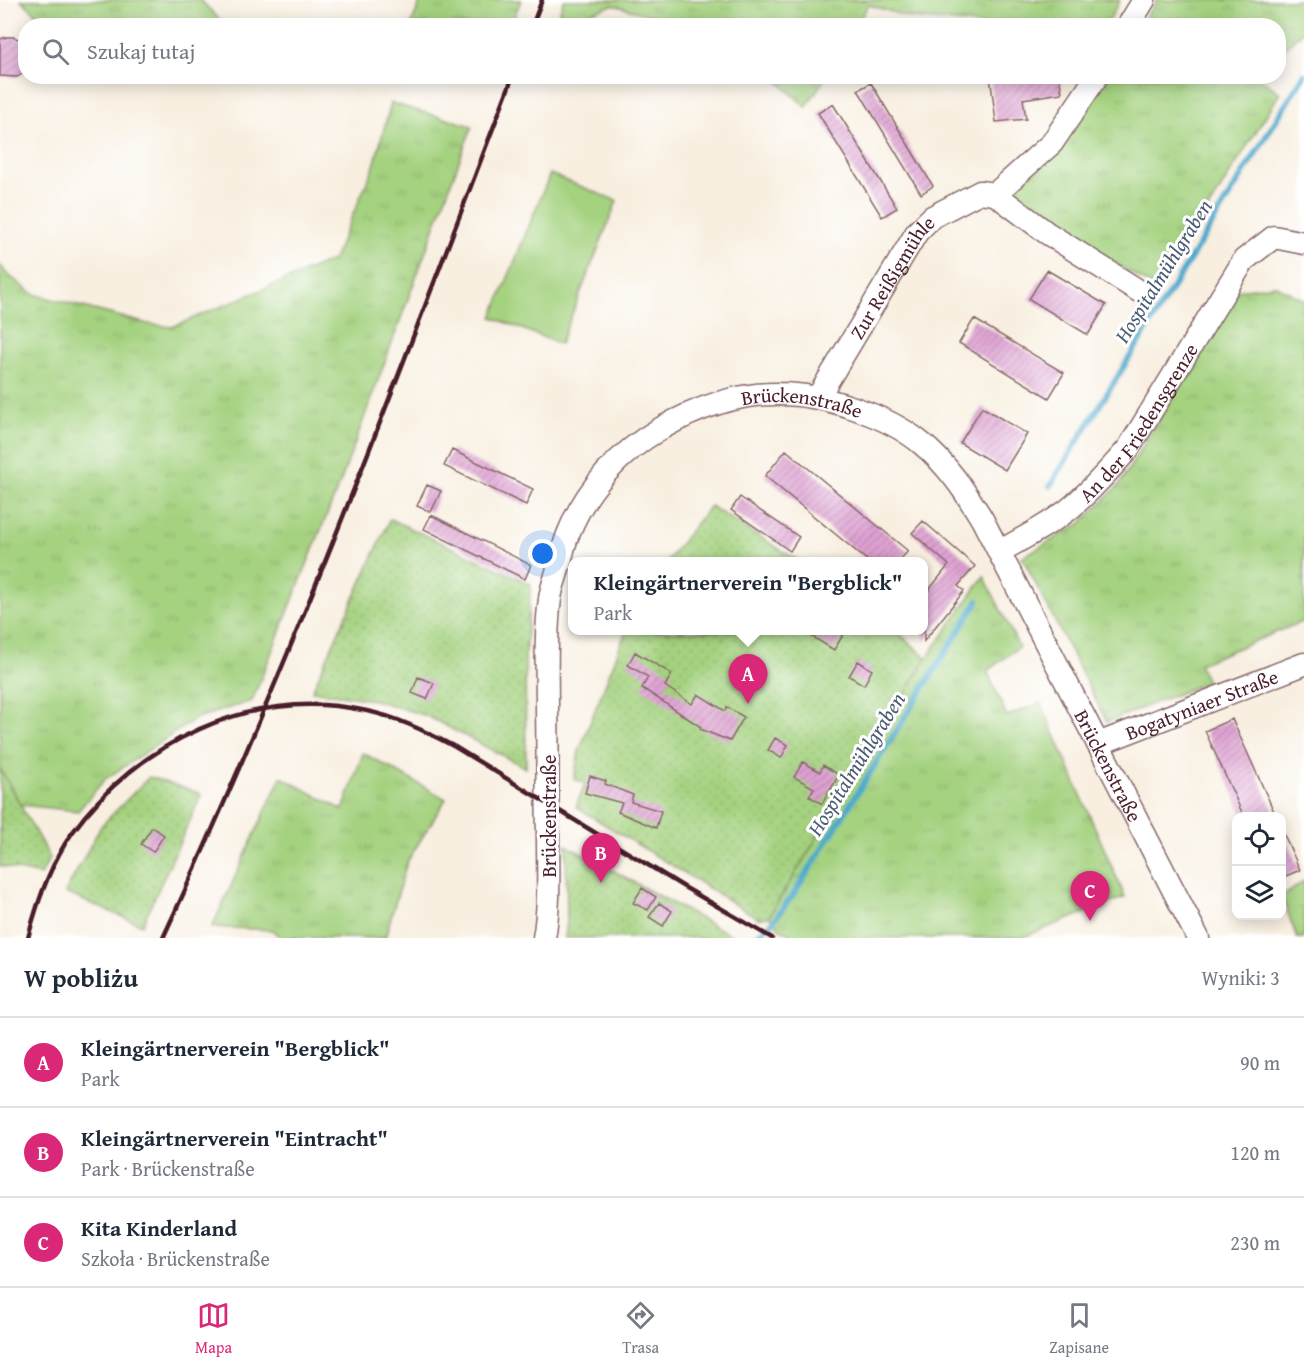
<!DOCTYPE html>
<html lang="pl">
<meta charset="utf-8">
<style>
body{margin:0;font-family:"Gentium Book Plus",serif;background:#f2f2f3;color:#1f2937}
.controls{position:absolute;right:18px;bottom:18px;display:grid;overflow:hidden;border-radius:12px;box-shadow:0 3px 15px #0003}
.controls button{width:54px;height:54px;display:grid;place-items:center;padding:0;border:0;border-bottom:2px solid #e0e1e3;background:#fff;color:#1f2937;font:30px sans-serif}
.you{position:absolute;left:543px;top:554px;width:21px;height:21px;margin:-15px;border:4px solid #fff;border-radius:50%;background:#1a73e8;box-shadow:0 0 0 9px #1a73e833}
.badge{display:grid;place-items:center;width:39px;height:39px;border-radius:50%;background:#db2777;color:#fff;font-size:20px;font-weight:700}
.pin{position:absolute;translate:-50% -50px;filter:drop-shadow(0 2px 3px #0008)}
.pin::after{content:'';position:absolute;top:32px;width:21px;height:18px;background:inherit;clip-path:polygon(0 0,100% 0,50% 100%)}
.popup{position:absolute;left:568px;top:557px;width:360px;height:78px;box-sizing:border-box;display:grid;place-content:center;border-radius:12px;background:#fff;filter:drop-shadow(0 2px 4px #0005);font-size:20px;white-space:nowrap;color:#747a83}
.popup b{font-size:22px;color:#1f2937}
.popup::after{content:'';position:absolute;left:50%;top:100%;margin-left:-12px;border:12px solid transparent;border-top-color:#fff}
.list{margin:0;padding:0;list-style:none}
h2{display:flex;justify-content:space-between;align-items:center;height:78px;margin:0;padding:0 24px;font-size:26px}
h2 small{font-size:20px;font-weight:400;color:#747a83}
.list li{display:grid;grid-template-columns:39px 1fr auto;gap:18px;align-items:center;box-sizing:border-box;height:90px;padding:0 24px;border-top:2px solid #e0e1e3}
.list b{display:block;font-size:22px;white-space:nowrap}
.list p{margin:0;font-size:20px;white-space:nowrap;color:#747a83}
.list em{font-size:20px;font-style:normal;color:#747a83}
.icon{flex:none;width:33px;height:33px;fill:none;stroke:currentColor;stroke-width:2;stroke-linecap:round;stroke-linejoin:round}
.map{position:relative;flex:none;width:1304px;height:938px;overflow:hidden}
.search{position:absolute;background:#fff;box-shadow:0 3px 15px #0003;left:18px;right:18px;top:18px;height:66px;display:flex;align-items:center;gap:15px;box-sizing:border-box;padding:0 21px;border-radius:24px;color:#747a83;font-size:22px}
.sheet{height:348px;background:#fff}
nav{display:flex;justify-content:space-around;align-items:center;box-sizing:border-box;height:84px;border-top:2px solid #e0e1e3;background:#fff;font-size:16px;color:#747a83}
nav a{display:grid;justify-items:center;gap:3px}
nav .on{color:#db2777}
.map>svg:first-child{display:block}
</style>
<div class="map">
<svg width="1304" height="938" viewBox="0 0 1304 938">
<defs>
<pattern id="grass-tufts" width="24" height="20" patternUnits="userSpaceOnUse" patternTransform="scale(1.5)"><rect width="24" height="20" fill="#a4d27f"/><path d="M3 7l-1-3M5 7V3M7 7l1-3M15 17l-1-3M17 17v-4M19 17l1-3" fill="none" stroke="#8fb46e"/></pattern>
<pattern id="garden-dots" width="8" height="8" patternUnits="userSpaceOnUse" patternTransform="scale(1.5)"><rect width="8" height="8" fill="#a4d27f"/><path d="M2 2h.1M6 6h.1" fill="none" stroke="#8fb46e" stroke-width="1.8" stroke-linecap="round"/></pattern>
<pattern id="building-hatch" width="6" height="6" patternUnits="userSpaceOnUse" patternTransform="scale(1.5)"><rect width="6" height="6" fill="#dfa2d3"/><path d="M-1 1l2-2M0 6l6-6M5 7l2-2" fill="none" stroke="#b783ab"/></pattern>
</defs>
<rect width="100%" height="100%" fill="#fff"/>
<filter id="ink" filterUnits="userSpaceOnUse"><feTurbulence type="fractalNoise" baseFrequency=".0167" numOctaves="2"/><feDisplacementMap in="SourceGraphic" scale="12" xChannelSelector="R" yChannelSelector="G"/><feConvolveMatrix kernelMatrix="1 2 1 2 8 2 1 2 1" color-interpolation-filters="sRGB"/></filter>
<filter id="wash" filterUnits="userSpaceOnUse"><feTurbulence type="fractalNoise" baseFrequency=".008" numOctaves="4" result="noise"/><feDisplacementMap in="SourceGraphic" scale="24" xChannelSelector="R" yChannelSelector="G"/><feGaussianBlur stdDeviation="1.35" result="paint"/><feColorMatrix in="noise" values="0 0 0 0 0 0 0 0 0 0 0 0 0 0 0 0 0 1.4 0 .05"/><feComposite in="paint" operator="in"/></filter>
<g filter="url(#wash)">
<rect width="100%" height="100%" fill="#f8efe0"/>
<path fill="url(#grass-tufts)" stroke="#777855" stroke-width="1.5" d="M21 0H200L222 22 220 26 191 25 186 22 174 26 49 25Z
M421 0H521L511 25H411Z
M564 0H1120L1106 26 987 25 912 18 868 5 858 25H686L613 5 555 25Z
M1157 0H1304V30L1279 53 1278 26H1140Z
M773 77H826L806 107Z
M1106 77H1258L1280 93 1158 290 1006 195Z
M391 103 472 126 343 475 252 701 197 718 104 780 78 811 21 805 0 769V265L6 273 33 294 148 324 172 327 333 260 374 166Z
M1275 285 1304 300V621L1199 664 1207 682 1107 722 1022 557 1080 524 1119 485 1238 290Z
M984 576 1019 647 987 671 1007 716 1041 703 1125 897 1021 938H796L779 928 769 916 927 658Z
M363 753 446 799 407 862 385 938H281L272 930 212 927 281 777 343 810Z
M1304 881V938H1297L1282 897Z"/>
<path fill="url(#garden-dots)" stroke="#777855" stroke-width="1.5" d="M710 506 794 558 799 561H667Z
M390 519 531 584 525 657 526 768 427 716 374 700 312 691Z
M626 631H896L927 658 769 916 759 919 576 807 585 783 574 779 579 751Z
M0 769 50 858 41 875 0 866Z
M149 777 202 794 142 925 65 893 101 826Z
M566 845 736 938H565L567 921Z"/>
<path fill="#a4d27f" stroke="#777855" stroke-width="1.5" d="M550 174 617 201 560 344 492 317Z"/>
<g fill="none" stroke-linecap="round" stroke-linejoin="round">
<path stroke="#4ea9cc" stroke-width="6" d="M1050 486 1304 75
M754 938 772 923 795 892 978 601"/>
</g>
<g id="blocks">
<path fill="url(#building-hatch)" d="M7 37H14L26 43V71L17 77 0 76V39Z
M990 76H1059L1062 93 1023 99 1026 119 996 122Z
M871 83 933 186 921 194 858 90Z
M833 104 897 208 882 217 818 113Z
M1047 270 1106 305 1088 335 1029 299Z
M974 319 1064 373 1049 398 959 343Z
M982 407 1027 434 1005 470 960 443Z
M452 450 533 489 526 505 444 466Z
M786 450 908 551 899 561H868L765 476Z
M427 485 441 491 431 512 417 506Z
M740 497 799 537 790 551 731 510Z
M431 515 531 565 525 579 424 529Z
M923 521 975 566 958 586 964 591 924 641V596L949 565 912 533Z
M801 630H835L843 635 834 650Z
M635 652 672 674 665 686 692 704 698 694 725 711 727 707 744 717 730 741 700 729 701 727 642 688 648 677 628 665Z
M858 661 872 670 864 685 849 676Z
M418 677 434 683 427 699 412 693Z
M1232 719 1267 796 1276 816H1244L1240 808 1205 731Z
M775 738 788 745 781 758 768 750Z
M803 762 820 772 823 765 839 775 822 804 809 796 814 788 794 777Z
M590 776 606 781 605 784 633 795 631 802 661 811 656 828 618 812 622 803 585 793Z
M152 827 164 835 153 852 141 844Z
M1281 828 1300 870 1281 878Z
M642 888 656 897 648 910 633 903Z
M659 903 672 911 663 926 649 917Z"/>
</g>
</g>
<g filter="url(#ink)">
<use href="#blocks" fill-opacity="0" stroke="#87686a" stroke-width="1.5"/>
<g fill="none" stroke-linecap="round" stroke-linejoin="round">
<defs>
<g id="minor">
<path d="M1128 26 1144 0"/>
<path d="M995 194 1047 233 1139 291"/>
<path id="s1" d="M818 397 917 232 932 217 980 192 995 194 1052 143 1097 76"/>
<path id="s2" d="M999 552C1023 538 1047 526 1068 510 1090 492 1109 470 1128 449L1244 260 1274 237 1304 243"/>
<path id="s3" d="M1098 744 1304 664"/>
<path id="s4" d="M544 938C550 904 548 870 548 836 547 794 548 752 547 710 547 674 545 635 550 599 551 588 556 578 558 568 562 556 564 543 569 532 586 489 620 452 660 429 695 409 737 393 779 394 823 394 887 415 921 443 947 464 965 491 982 519L1198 938"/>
</g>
</defs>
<use href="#minor" stroke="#87686a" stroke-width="25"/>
<use href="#minor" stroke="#fff" stroke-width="22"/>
<path stroke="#4a1f2b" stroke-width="4.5" d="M532 26 542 0
M28 938C37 903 51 863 72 833 137 743 250 687 362 710 395 716 425 731 455 747L684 887 772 938
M163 938C294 657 402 366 513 76"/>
</g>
</g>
<g text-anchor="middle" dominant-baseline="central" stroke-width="6" stroke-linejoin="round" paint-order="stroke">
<g font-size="20" fill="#4a1f2b" stroke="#fff">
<text stroke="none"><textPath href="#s1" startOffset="141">Zur Reißigmühle</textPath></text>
<text stroke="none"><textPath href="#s4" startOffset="698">Brückenstraße</textPath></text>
<text stroke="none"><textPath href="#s2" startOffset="194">An der Friedensgrenze</textPath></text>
<text stroke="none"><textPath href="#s3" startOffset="111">Bogatyniaer Straße</textPath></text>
<text stroke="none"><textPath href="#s4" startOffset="1202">Brückenstraße</textPath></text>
<text transform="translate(548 816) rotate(-90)">Brückenstraße</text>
</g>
<g font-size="21" font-style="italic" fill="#4c5d73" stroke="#fff">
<text transform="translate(1163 271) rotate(-58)">Hospitalmühlgraben</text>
<text transform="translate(856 764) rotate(-58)">Hospitalmühlgraben</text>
</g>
</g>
</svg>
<div class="controls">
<button><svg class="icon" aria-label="locate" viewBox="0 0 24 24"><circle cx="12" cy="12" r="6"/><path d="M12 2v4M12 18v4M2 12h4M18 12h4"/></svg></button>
<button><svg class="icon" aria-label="layers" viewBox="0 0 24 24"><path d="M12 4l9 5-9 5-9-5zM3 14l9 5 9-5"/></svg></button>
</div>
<div class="you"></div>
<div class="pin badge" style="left:748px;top:704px">A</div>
<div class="popup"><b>Kleingärtnerverein &quot;Bergblick&quot;</b>Park</div>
<div class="pin badge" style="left:601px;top:883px">B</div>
<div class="pin badge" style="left:1090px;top:921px">C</div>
<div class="search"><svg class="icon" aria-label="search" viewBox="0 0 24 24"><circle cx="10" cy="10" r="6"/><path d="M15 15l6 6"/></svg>Szukaj tutaj</div>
</div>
<section class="sheet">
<h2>W pobliżu<small>Wyniki: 3</small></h2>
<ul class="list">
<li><span class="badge">A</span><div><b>Kleingärtnerverein &quot;Bergblick&quot;</b><p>Park</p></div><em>90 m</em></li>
<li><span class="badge">B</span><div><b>Kleingärtnerverein &quot;Eintracht&quot;</b><p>Park · Brückenstraße</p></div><em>120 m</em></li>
<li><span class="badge">C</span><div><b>Kita Kinderland</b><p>Szkoła · Brückenstraße</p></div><em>230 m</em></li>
</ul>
</section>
<nav>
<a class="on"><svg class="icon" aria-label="map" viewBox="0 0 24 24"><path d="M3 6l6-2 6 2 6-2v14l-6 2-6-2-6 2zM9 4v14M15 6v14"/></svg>Mapa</a>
<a><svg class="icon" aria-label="directions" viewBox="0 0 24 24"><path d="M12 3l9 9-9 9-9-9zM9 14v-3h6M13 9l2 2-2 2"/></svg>Trasa</a>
<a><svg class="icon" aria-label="saved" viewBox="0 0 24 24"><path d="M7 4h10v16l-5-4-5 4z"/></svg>Zapisane</a>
</nav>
